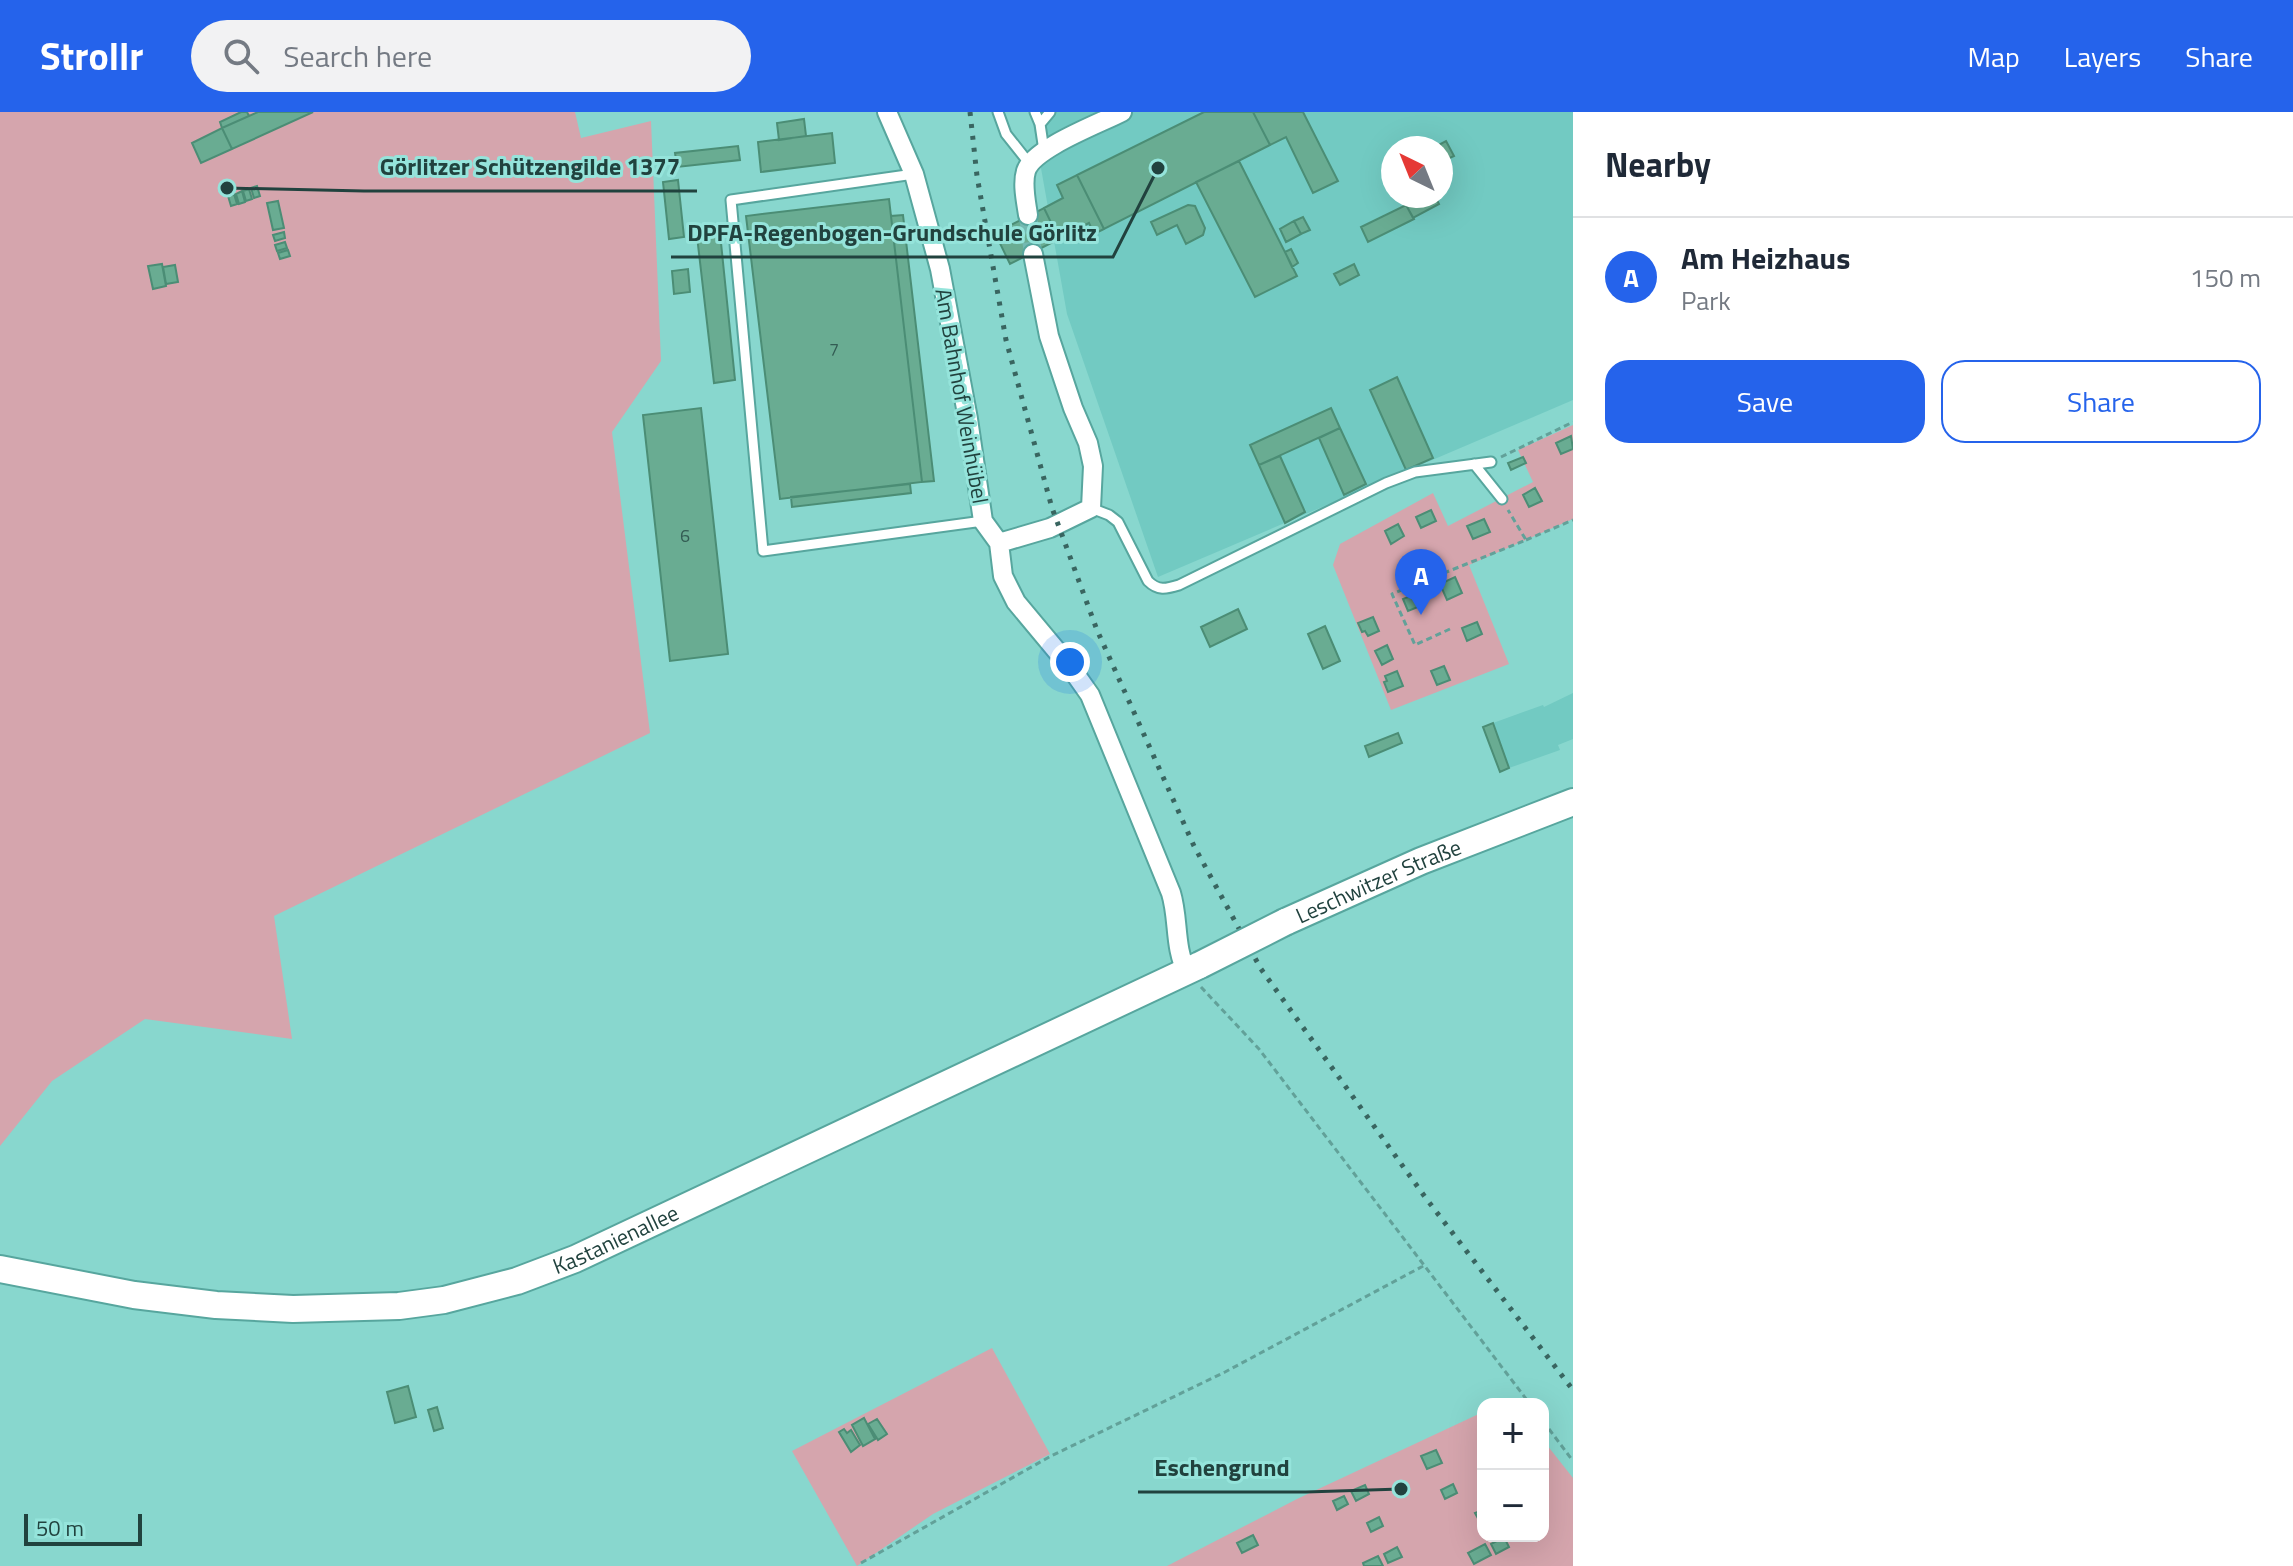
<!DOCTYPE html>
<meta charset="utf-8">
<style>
body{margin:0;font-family:"Titillium Web",sans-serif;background:#f2f2f3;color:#1f2937}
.controls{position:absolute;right:24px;bottom:24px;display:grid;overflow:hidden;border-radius:16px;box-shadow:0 8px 32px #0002}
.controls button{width:72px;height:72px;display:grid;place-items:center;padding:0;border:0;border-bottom:2px solid #e0e1e3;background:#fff;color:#1f2937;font:40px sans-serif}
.compass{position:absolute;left:1381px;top:24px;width:72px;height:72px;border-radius:50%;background:#fff;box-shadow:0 8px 32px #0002;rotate:317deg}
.scale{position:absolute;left:24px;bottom:20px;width:118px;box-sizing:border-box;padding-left:8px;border:4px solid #21423e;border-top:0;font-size:22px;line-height:28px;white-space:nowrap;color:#21423e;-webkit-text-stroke:6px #95e4db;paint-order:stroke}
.you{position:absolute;left:1070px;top:550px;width:28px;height:28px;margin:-20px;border:6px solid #fff;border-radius:50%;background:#1a73e8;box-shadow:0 0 0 12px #1a73e833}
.badge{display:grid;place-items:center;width:52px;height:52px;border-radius:50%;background:#2563eb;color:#fff;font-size:26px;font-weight:700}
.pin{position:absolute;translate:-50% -66px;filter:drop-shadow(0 2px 4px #0008)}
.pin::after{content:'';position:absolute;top:42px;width:28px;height:24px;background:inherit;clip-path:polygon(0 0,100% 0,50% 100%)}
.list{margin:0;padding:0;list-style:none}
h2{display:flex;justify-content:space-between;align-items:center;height:104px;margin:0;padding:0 32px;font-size:34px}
h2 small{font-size:26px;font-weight:400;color:#747a83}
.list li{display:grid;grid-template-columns:52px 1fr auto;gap:24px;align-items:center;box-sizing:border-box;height:120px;padding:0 32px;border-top:2px solid #e0e1e3}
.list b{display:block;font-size:30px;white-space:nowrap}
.list p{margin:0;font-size:26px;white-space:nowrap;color:#747a83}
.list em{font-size:26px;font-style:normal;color:#747a83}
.actions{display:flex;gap:16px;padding:24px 32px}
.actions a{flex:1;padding:18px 0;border:2px solid #2563eb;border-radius:24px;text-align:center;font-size:28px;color:#2563eb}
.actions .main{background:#2563eb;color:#fff}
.icon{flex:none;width:44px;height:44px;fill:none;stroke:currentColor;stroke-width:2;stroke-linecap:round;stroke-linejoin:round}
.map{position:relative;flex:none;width:1573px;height:1454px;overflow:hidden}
header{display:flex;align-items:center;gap:48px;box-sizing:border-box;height:112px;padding:0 40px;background:#2563eb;color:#fff}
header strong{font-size:38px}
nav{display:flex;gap:44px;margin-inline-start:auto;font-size:28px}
.search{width:560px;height:72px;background:#f2f2f3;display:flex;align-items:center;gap:20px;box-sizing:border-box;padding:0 28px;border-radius:44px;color:#747a83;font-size:30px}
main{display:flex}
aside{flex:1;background:#fff}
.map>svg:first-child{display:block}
</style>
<header>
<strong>Strollr</strong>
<div class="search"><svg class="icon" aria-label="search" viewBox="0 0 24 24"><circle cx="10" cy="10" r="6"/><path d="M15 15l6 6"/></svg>Search here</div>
<nav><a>Map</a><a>Layers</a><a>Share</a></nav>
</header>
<main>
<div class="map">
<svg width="1573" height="1454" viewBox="0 0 1573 1454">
<rect width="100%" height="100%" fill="#88d7ce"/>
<path fill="#72cac2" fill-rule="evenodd" d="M1031 0H1573V288L1158 465 1067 202ZM1393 36H1441V84H1393Z
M1573 581V627L1558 633 1560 638 1509 656 1493 611 1543 593 1544 595Z"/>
<path fill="#d5a5ad" d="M0 0H575L581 26 651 9 661 249 612 320 650 621 274 804 292 927 145 907 52 969 0 1034Z
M1573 313V407L1469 453 1509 552 1391 598 1333 453 1340 432 1433 381 1448 414 1533 370 1518 338Z
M992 1236 1050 1342 933 1402 857 1454 792 1339Z
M1483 1300V1424H1543V1328L1573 1366V1454H1167L1297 1387Z"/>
<path fill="#69ac92" stroke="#4b8d75" stroke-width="2" d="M241 0H247L249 4 222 16 220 10Z
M258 0H313L232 37 222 16Z
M1204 0H1253L1270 33 1104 117 1077 63Z
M1253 0H1303L1338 69 1313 81 1286 25 1270 33Z
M804 7 806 24 779 28 777 11Z
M222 16 232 37 201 51 192 31Z
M832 21 835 51 761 60 758 30Z
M1446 29 1454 44 1441 50V36H1433Z
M738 34 740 48 677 55 675 41Z
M1239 49 1297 164 1255 185 1196 70Z
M1077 63 1104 117 1094 122 1089 111 1059 127 1044 96 1063 86 1057 73Z
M678 68 684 125 669 127 663 70Z
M257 74 260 84 254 86 251 76Z
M249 77 252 87 246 89 243 79Z
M242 79 245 90 239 92 236 82Z
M234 82 237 92 231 94 228 84Z
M1424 84H1435L1439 92 1413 106 1406 93Z
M889 87 922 370 780 387 746 104Z
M278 89 284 116 273 118 267 91Z
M1188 93 1195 94 1205 116 1203 123 1186 132 1177 113 1157 123 1151 110Z
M1406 93 1414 107 1368 130 1361 115Z
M1044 96 1059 127 1010 152 995 121Z
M903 103 934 369 922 370 891 104Z
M1303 105 1310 118 1301 122 1294 109Z
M1294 109 1301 122 1286 130 1280 117Z
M284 120 285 126 275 129 273 123Z
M720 121 735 268 714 271 697 124Z
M285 130 287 136 277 139 275 133Z
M1291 137 1298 151 1292 155 1285 140Z
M288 138 290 144 280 147 278 141Z
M162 152 166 174 153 177 148 154Z
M1354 152 1359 163 1340 173 1334 162Z
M175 153 178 170 166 172 163 155Z
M688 157 690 180 674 182 672 159Z
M1397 265 1433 346 1406 358 1370 278Z
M701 296 728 542 670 549 643 303Z
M1331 296 1340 316 1259 353 1250 333Z
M1340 316 1366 372 1344 383 1319 326Z
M1571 324 1573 337 1561 342 1556 331Z
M1280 344 1305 400 1285 411 1259 353Z
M1523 345 1526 351 1511 358 1508 351Z
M910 372 911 381 792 395 791 385Z
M1535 376 1542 389 1529 395 1523 383Z
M1431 398 1436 409 1421 416 1416 405Z
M1484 407 1490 420 1473 427 1467 414Z
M1398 412 1404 424 1391 432 1385 419Z
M1455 465 1462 481 1447 488 1440 472Z
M1418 481 1423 493 1408 499 1403 487Z
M1238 497 1247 517 1210 535 1201 515Z
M1373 505 1379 519 1368 524 1365 519 1362 520 1358 511Z
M1477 510 1482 522 1467 529 1462 516Z
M1325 514 1340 549 1323 557 1308 522Z
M1387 533 1393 547 1382 553 1375 539Z
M1444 554 1450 568 1437 573 1431 559Z
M1397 559 1403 574 1388 580 1384 570 1387 569 1385 564Z
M1493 611 1509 656 1500 660 1483 615Z
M1398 621 1402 631 1369 645 1365 634Z
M408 1274 416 1305 395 1311 387 1280Z
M437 1295 443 1316 434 1319 428 1298Z
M864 1306 875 1327 863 1334 852 1313Z
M877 1307 887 1322 878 1328 868 1312Z
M844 1317 847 1321 851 1318 860 1333 851 1340 839 1320Z
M1436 1338 1442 1351 1427 1357 1421 1344Z
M1453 1372 1457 1381 1445 1387 1441 1378Z
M1365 1373 1369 1382 1356 1389 1351 1379Z
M1344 1384 1348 1392 1337 1398 1333 1389Z
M1483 1398V1409L1480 1410 1475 1401Z
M1379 1405 1383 1414 1371 1420 1367 1411Z
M1253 1423 1258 1433 1242 1441 1237 1431Z
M1504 1425 1509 1435 1496 1442 1491 1432Z
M1485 1432 1491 1443 1474 1452 1468 1441Z
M1397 1435 1402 1445 1388 1451 1384 1442Z
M1378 1444 1383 1454H1364L1363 1451Z"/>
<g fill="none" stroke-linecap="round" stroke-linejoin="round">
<path stroke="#73b9b1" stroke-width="18" stroke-dasharray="18 9" stroke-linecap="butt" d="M1028 103 1033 142"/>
<defs>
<path id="lane" d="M998 0 1006 22 1029 51
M1035 0 1040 12 1044 39
M1040 12 1050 0
M914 62 731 88 763 439 983 409
M1474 352 1502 387
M1091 396 1109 403 1118 410 1148 469C1158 479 1166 477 1179 473L1386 371 1415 360 1491 350"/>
<path id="street" d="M887 0 914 62 940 157 968 307 983 409 999 431 1003 464 1016 490 1071 556 1090 583 1171 781C1179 807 1174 836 1187 860
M1028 103C1026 89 1022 72 1026 59 1033 36 1101 11 1122 0
M999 431 1050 416 1091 396 1093 354 1088 331 1073 296 1049 224 1033 142"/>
<g id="secondary">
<path id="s1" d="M1285 810 1421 749 1573 690"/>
<path id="s2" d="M0 1157 134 1183 216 1193 293 1197 399 1194 444 1188 517 1169 575 1147 1200 853"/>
</g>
</defs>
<use href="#lane" stroke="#57a69e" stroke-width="13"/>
<use href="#street" stroke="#57a69e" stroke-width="22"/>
<use href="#secondary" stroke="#57a69e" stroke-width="30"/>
<path stroke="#62a199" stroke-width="3" stroke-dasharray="6 4" stroke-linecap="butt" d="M1501 345 1573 310
M1526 428 1573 408
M1450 517 1415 533 1392 482 1526 428 1508 398
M1201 875 1259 937 1530 1292
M1543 1309 1573 1349
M861 1451 1051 1344 1225 1260 1425 1153"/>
<use href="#lane" stroke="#fff" stroke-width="9"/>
<use href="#street" stroke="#fff" stroke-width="18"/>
<use href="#secondary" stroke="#fff" stroke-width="26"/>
<path stroke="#396560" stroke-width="5" stroke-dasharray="4 8" stroke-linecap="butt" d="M970 0 977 64 1006 228 1052 396 1097 518 1194 734 1261 857 1425 1085 1573 1278"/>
<defs>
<path id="secondary-bridge" d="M1200 853 1285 810"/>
</defs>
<use href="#secondary-bridge" stroke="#57a69e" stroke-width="30" stroke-linecap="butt"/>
<use href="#secondary-bridge" stroke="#fff" stroke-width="26"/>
</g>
<g text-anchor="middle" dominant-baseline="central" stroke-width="6" stroke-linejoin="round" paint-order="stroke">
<g font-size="18" fill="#335c53">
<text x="834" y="237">7</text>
<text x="685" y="423">6</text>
</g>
<g font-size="22" fill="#21423e" stroke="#95e4db">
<text transform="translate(962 284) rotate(80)">Am Bahnhof Weinhübel</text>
<text stroke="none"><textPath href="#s1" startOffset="102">Leschwitzer Straße</textPath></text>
<text stroke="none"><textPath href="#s2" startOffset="630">Kastanienallee</textPath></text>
</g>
</g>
<path fill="none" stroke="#21423e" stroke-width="3" d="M227 76L364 79H697M1158 56L1113 145H671M1401 1377L1306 1380H1138"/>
<g fill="#21423e" stroke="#95e4db" stroke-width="3">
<circle cx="227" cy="76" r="8"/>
<circle cx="1158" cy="56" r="8"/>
<circle cx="1401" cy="1377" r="8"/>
</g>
<g font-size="24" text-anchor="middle" font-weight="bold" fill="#21423e" stroke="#95e4db" stroke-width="6" stroke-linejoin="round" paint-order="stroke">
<text x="530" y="63">Görlitzer Schützengilde 1377</text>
<text x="892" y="129">DPFA-Regenbogen-Grundschule Görlitz</text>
<text x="1222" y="1364">Eschengrund</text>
</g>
</svg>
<div class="controls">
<button>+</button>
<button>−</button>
</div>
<svg class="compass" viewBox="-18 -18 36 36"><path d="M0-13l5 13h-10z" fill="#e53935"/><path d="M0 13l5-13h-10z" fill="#747a83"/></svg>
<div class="scale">50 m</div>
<div class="you"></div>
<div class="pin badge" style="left:1421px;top:503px">A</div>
</div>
<aside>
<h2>Nearby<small></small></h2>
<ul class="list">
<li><span class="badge">A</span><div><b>Am Heizhaus</b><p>Park</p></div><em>150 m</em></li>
</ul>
<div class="actions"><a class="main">Save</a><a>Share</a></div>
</aside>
</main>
